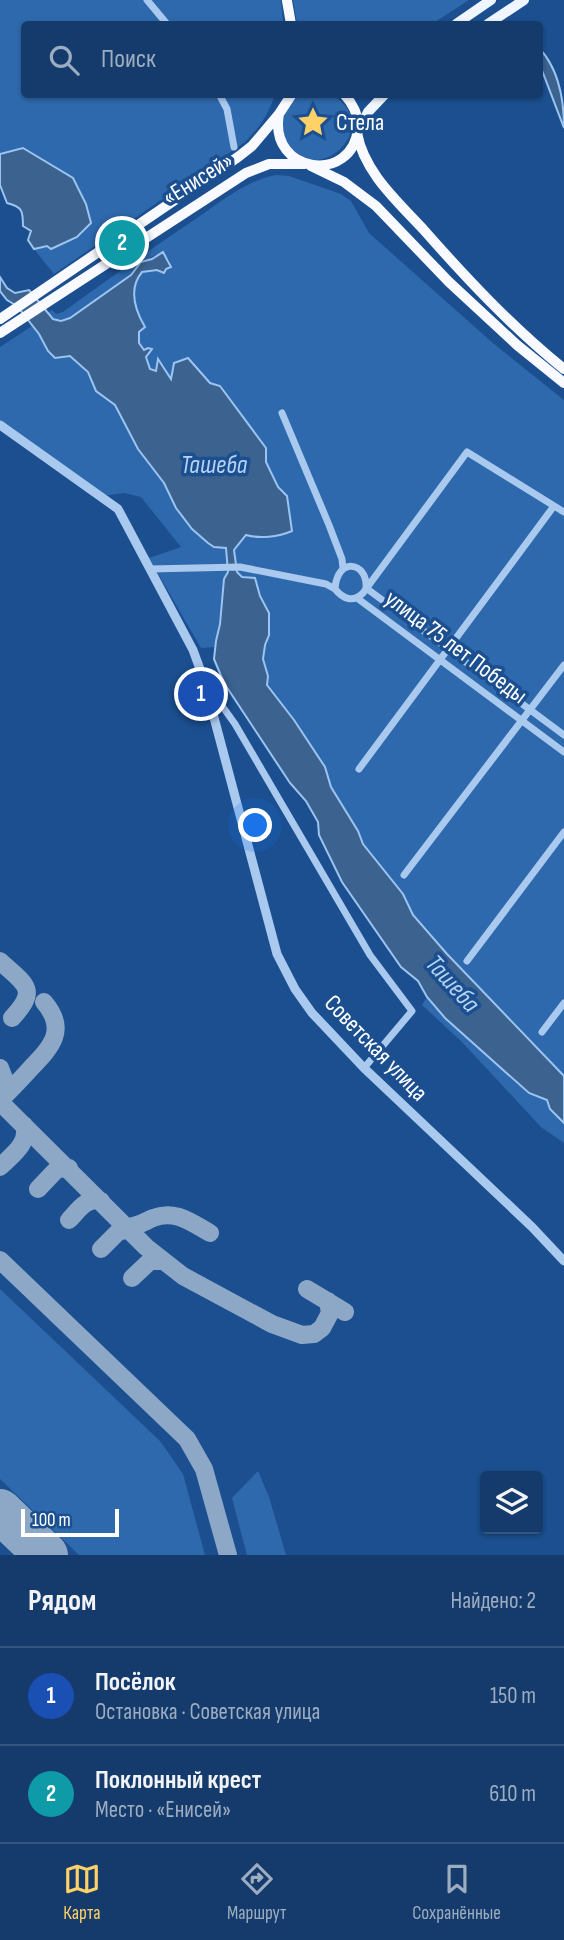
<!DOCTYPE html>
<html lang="ru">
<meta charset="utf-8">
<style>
body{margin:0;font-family:"Sofia Sans Condensed",sans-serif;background:#1d4271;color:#f1f3f6}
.controls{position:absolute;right:21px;bottom:21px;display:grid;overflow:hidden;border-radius:7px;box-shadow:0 2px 5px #0004}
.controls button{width:63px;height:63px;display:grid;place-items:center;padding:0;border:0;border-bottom:2px solid #33557e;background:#143b6b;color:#f1f3f6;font:35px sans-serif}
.scale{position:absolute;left:21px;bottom:18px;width:98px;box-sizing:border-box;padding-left:7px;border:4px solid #fff;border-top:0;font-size:19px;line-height:24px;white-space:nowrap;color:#fff;-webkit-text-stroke:5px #1b4f8f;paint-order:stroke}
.you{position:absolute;left:256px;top:826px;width:24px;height:24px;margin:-18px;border:5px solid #fff;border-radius:50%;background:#1a73e8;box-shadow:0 0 0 10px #1a73e833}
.badge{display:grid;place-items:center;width:46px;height:46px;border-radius:50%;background:#ffd166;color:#fff;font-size:23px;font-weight:700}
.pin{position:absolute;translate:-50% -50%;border:4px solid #fff;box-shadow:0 2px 7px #0006}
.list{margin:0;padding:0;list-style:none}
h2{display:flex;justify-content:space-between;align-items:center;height:91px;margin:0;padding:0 28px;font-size:30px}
h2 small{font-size:23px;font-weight:400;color:#9dadc1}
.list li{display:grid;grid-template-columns:46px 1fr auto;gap:21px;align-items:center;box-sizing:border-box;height:98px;padding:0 28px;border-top:2px solid #33557e}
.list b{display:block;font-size:26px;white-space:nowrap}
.list p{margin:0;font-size:23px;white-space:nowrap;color:#9dadc1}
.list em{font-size:23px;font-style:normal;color:#9dadc1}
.icon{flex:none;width:38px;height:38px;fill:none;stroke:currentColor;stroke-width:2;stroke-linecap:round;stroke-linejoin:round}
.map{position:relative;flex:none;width:564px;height:1555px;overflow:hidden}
.search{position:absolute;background:#143b6b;box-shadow:0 2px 5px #0004;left:21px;right:21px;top:21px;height:77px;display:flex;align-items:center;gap:18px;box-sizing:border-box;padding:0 24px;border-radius:7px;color:#9dadc1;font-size:26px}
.sheet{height:287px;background:#143b6b}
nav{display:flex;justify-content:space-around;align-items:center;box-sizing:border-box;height:98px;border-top:2px solid #33557e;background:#143b6b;font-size:19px;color:#9dadc1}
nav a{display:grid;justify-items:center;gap:4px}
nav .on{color:#ffd166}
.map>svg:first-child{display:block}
</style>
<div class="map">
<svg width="564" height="1555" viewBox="0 0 564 1555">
<rect width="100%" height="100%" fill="#1b4f8f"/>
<path fill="#2e69ad" d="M0 0H281L283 24H24V94L275 95C267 116 261 126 245 142L54 274 34 249 47 246 86 204C82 197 79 183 72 178 58 166 37 160 23 148L0 154Z
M293 0H469L432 24H297Z
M331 94C388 128 312 193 286 140 279 125 285 98 304 95 312 93 323 95 331 94Z
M276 175 289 176 341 194 351 201 369 233 494 344 564 400V1076L447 954 413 915 403 894 363 844 358 831 331 787 325 767 294 720 267 685 268 676 263 660 265 645 269 635V613L260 596 255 578 242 577 237 572 234 550 246 535C260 539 278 538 292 531L287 496 278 487 266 462V448L220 386 210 383 188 358 172 371 171 379 163 364 156 371 150 369 146 357 151 349 145 350 139 343V332L145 327C135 310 128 288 142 272L157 270 163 273 170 261 162 252 141 262 131 275 70 318 57 320 47 313 52 310 56 314 63 312C108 279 154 247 200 216 223 200 248 180 276 175Z
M32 326C41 336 46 348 55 358L70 356 88 372 96 391 116 405 138 449 164 484 176 508 192 529 208 543 226 548 228 572 224 579 216 647 201 648 149 558 181 547 141 497 124 493 102 496 0 422V347Z
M427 997 445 1018 522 1087C529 1093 537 1095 544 1099 552 1104 556 1116 564 1123V1143L541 1127 462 1042 422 1005Z
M0 1289 160 1441 183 1474 205 1555H79L0 1479Z
M258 1471 269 1497 286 1555H247L232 1498Z"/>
<path fill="#3c6290" stroke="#9cc4f0" stroke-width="2" d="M540 49C559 70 564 100 564 128L540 65Z
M23 148 73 178 86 204 91 223 77 237 51 249 47 246 34 249 28 240 31 231 23 226C23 210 22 207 7 203L0 185V154Z
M163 252 171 267 166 269 164 273 157 270 142 272C128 289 135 310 145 327L139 332V343L144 350 148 348 152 349 146 357 150 369 156 371 158 359 171 379 174 363 188 358 210 383 220 386 266 448V462L278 487 287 496 292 531C278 537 260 539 246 535L234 550 237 572 242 577 255 578 260 596 269 613V635L265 645 263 659 268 676 267 685 294 720 325 767 331 787 358 831 363 844 403 894 413 915 447 954 564 1076V1123L550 1109 547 1100 529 1093 445 1018 427 997 418 981 401 967 342 882 319 835 318 822 306 801 290 783 224 683 214 659 216 641 220 624 224 579 228 572 226 548 214 547 208 543 192 529 176 508 164 483 138 449 115 405 96 391 88 372 70 356 55 358 48 351 39 334 17 306 7 300 0 291V277L7 288 15 293 29 290 53 319 61 321 70 318 131 275 141 262 152 259Z"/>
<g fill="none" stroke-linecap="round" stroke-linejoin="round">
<path stroke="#3c6290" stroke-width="12" d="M114 361 130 385 148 399"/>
<path stroke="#8da7c7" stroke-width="18" d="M0 961C24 984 40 988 12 1018
M0 1068 6 1084 3 1101
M0 1100C11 1090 21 1079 31 1068 51 1047 68 1030 44 1002
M0 1102 146 1247 183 1276 272 1324 302 1335 314 1334 322 1328 330 1313 328 1301
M0 1167C12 1155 30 1143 24 1125
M38 1189 57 1169 69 1168
M69 1220C78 1211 86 1197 101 1201
M127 1227C137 1227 144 1222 153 1218 175 1209 192 1223 210 1233
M101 1249 119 1231 130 1230
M0 1260 187 1439 204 1469 228 1555
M132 1278 150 1261H164
M307 1289 345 1312"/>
<path stroke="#8da7c7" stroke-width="44" d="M0 1511 46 1555"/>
<path stroke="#a9c9ee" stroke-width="7" d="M147 0 167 24
M219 94 227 109 234 147
M282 413 329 525 342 559 343 569
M150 569 240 567 326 584 335 589
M366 588C368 562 337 556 335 589 343 599 353 603 363 593L467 452 564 512
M366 588 564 735
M357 598 564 752
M207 685 235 724 370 955 412 1011 364 1068
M359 769 554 506
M404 875 564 665
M467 961 564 832
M542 1032 564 1003"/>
<path stroke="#a9c9ee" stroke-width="9" d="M0 425 118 509 193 650 204 680 277 954 295 989 312 1013 364 1068 532 1227 564 1261"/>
<path stroke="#f0f6ff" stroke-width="10" d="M456 24 491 0
M488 24 524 0
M357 133 368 112 385 94"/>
<path stroke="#f8faff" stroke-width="10" d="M287 1 291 24
M279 114C268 174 353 185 358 128 359 115 353 104 344 94
M357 133C364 172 397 201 423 229 467 279 512 327 564 369
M311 166 344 182 376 206 449 282 517 345 564 383
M0 319 238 157 252 146 279 114 292 94
M0 333 246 173 269 164H305"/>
</g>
<defs>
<symbol id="sight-bare" viewBox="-9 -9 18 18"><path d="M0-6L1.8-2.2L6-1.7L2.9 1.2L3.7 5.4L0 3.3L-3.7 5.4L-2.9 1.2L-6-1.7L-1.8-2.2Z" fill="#ffd166" stroke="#1b4f8f" stroke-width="2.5" paint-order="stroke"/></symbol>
</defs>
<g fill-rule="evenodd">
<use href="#sight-bare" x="291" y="100" width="44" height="44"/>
</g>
<g text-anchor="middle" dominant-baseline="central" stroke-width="7" stroke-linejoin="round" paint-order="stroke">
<g font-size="24" fill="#fff" stroke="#1b4f8f" text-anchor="start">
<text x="336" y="122">Стела</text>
</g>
<g font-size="24" fill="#fff" stroke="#1b4f8f">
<text transform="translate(198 179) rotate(-32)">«Енисей»</text>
<text transform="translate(456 647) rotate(37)">улица 75 лет Победы</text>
<text transform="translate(376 1048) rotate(46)">Советская улица</text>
</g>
<g font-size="26" font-style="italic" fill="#b5d3f5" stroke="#1b4f8f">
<text x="214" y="465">Ташеба</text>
<text transform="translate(452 984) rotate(48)">Ташеба</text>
</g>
</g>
</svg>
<div class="controls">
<button><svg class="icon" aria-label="layers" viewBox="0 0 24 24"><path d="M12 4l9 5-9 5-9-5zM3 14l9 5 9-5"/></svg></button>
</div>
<div class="scale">100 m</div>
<div class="you"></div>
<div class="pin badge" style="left:201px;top:694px;background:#1a4fb4">1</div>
<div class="pin badge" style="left:122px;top:243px;background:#0f9aa8">2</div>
<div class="search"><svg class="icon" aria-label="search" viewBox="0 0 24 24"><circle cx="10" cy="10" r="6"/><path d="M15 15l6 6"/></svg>Поиск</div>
</div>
<section class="sheet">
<h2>Рядом<small>Найдено: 2</small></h2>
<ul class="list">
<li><span class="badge" style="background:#1a4fb4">1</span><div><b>Посёлок</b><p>Остановка · Советская улица</p></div><em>150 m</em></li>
<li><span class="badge" style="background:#0f9aa8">2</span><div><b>Поклонный крест</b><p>Место · «Енисей»</p></div><em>610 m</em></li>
</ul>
</section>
<nav>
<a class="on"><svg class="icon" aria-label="map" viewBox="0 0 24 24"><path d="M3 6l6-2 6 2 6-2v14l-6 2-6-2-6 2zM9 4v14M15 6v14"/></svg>Карта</a>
<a><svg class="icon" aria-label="directions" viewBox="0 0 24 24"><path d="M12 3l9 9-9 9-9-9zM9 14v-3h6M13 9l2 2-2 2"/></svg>Маршрут</a>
<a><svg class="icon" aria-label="saved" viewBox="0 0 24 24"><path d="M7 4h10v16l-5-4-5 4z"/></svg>Сохранённые</a>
</nav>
